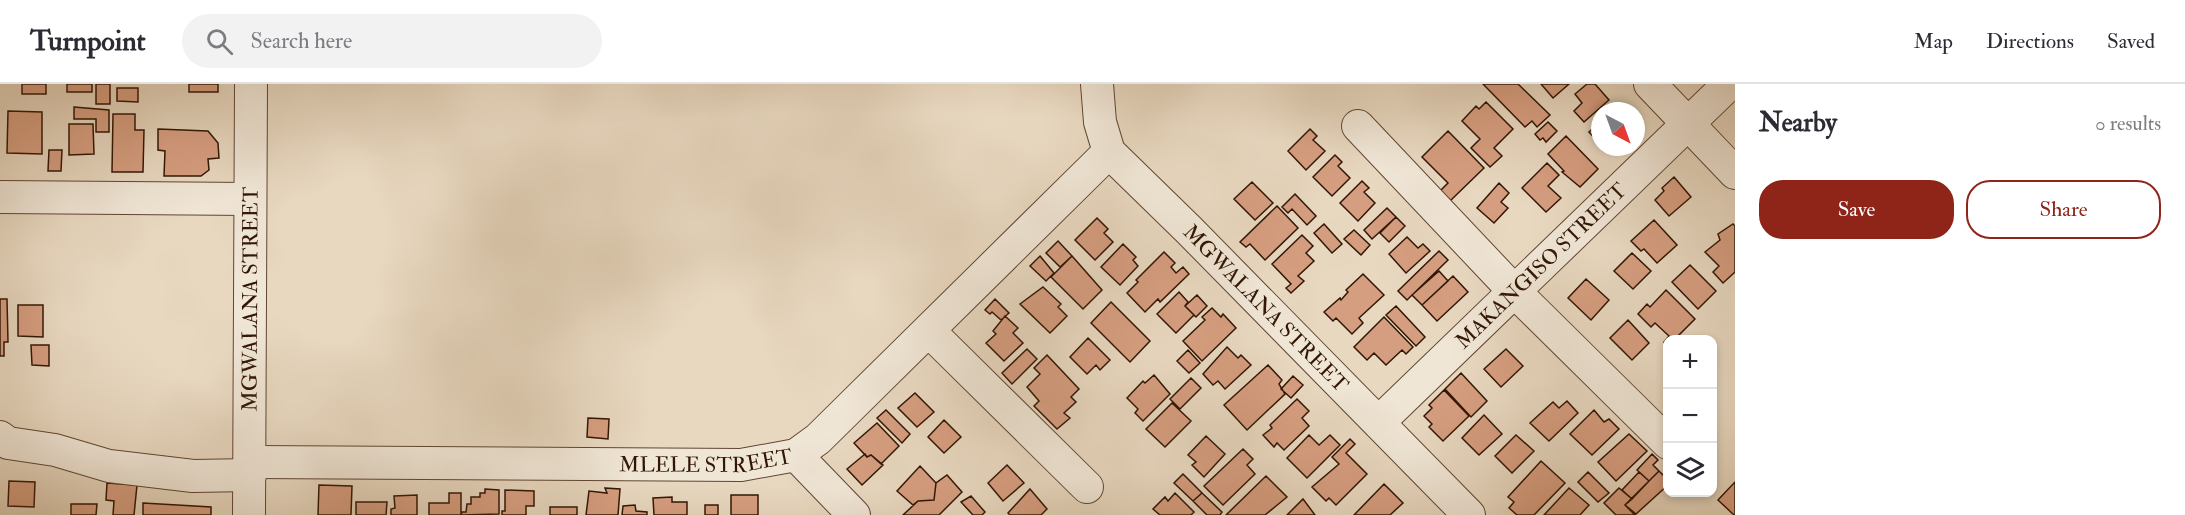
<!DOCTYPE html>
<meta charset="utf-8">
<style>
body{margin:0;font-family:"IM FELL Double Pica",serif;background:#f2f2f3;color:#2b2b33}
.controls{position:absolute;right:18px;bottom:18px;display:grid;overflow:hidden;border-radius:12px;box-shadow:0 3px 9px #0003}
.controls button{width:54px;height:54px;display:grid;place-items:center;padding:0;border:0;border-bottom:2px solid #e1e1e2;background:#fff;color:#2b2b33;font:30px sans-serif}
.compass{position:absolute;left:1591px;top:18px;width:54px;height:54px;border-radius:50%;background:#fff;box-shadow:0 3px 9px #0003;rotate:139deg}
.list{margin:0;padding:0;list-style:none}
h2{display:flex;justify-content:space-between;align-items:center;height:78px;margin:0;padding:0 24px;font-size:26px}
h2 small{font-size:20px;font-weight:400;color:#7c7c81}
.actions{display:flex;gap:12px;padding:18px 24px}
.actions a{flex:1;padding:14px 0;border:2px solid #8f2418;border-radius:24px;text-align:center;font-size:21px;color:#8f2418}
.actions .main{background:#8f2418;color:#fff}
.icon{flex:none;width:33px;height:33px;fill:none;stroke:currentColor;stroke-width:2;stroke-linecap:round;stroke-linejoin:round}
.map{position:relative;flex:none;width:1735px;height:431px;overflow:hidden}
header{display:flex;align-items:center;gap:36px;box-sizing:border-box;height:84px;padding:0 30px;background:#fff;border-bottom:2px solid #e1e1e2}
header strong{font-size:28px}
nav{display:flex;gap:33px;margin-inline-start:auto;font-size:21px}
.search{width:420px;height:54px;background:#f2f2f3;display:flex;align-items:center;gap:15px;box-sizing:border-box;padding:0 21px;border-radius:33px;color:#7c7c81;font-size:22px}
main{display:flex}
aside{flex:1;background:#fff}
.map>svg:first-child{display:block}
</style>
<header>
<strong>Turnpoint</strong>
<div class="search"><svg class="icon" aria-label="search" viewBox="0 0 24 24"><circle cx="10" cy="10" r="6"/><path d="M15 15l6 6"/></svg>Search here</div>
<nav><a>Map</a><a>Directions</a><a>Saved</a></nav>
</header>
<main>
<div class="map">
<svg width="1735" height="431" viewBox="0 0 1735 431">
<rect width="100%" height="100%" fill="#e8d8c0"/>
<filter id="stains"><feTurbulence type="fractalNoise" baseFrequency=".00333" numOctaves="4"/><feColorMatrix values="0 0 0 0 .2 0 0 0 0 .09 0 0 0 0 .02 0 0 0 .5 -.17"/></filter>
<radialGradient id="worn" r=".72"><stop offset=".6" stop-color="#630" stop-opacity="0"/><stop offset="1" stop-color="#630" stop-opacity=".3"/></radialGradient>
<path fill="#d69e80" stroke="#321604" stroke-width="1.5" d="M22 0H46V10H22Z
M67 0H92V8H67Z
M96 0H110V20H96Z
M189 0H218V8H189Z
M1483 0H1518L1550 31 1537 43 1532 37 1525 43Z
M1541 0H1569L1553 14Z
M1587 0H1595L1609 16 1584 38 1574 27 1582 19 1575 10Z
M117 4H138V18L117 17Z
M1486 18 1513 45 1494 64 1502 72 1490 83 1471 64 1480 55 1462 37 1476 22 1479 25Z
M74 23 109 26V48H96V35H74Z
M8 27 42 28V70L7 69Z
M113 30H135V46H144L143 88H112Z
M1548 38 1557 47 1546 58 1543 54 1540 56 1535 50Z
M1600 38V60L1589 48Z
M69 40H93L94 70 69 71Z
M158 45 208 47 218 59 219 74 208 75 209 86 201 92H164L165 67 158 66Z
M1310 45 1317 52 1313 56 1325 67 1306 86 1288 67Z
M1448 47 1484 84 1450 117 1440 107 1448 99 1422 73Z
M1566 52 1598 85 1580 103 1562 88 1564 87 1548 70Z
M49 66H62L61 87H48Z
M1335 71 1342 78 1338 82 1350 94 1332 112 1313 93Z
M1547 79 1559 91 1548 102 1561 114 1546 128 1522 104Z
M1674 93 1691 113 1669 132 1655 116 1664 107 1662 104Z
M1362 97 1369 104 1364 108 1375 119 1358 137 1340 119Z
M1252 98 1273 119 1255 136 1234 115Z
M1499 99 1509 109 1501 118 1508 124 1494 139 1477 124Z
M1295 110 1316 132 1307 141 1292 125 1288 129 1282 123Z
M1277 122 1298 144 1265 176 1250 160 1246 163 1240 158Z
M1387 124 1396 133 1372 155 1364 146Z
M1396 133 1405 142 1389 158 1380 149Z
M1097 134 1108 145 1104 149 1113 158 1095 176 1075 156Z
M1654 136 1677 161 1657 179 1644 165 1641 167 1631 157Z
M1324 140 1342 160 1332 169 1314 149Z
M1733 140 1735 142V188L1723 199 1713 188 1719 182 1705 168 1720 156 1718 150Z
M1354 146 1370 161 1361 171 1344 155Z
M1302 151 1313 162 1306 169 1314 177 1298 192 1304 197 1291 209 1286 204 1291 200 1272 180Z
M1407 153 1418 164 1423 160 1430 167 1406 189 1389 170Z
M1058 157 1072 172 1060 183 1046 169Z
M1123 160 1136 173 1133 176 1138 182 1120 201 1101 183Z
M1439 167 1448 176 1407 216 1398 207Z
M1164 168 1175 179 1171 183 1176 189 1183 183 1189 190 1160 218 1158 215 1145 228 1127 209 1138 198 1136 196Z
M1632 169 1651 187 1633 205 1614 187Z
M1040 172 1054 189 1046 197 1030 182Z
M1072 172 1102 206 1083 225 1051 193Z
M1690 181 1716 207 1698 225 1672 198Z
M1439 187 1448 197 1422 221 1412 211Z
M1363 190 1384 211 1359 234 1363 239 1352 250 1336 234 1333 237 1324 228 1340 214 1341 216 1348 208 1346 206Z
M1453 192 1468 208 1437 237 1422 221Z
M1586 195 1609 216 1591 236 1568 214Z
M1043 203 1061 220 1058 223 1067 232 1050 249 1020 220Z
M1666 206 1695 235 1678 252 1681 255H1668V261L1664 258 1669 252 1655 239 1651 243 1638 230 1647 220 1650 223Z
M1179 208 1188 218 1185 222 1194 231 1176 249 1157 230Z
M1197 211 1207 222 1196 233 1185 222Z
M0 215H7L8 258H4V272H0Z
M995 215 1009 229 1001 236 992 228 990 230 985 226Z
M1111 218 1150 257 1130 278 1091 239Z
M18 221H43V253L18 252Z
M1396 222 1425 253 1416 262 1386 231Z
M1212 224 1221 233 1223 230 1236 244 1202 277 1183 257 1205 236 1202 233Z
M1005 232 1018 244 1013 249 1023 259 1004 277 986 259 996 250 993 247Z
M1384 233 1413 263 1406 270 1402 266 1386 281 1374 269 1367 276 1354 263Z
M1628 236 1649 259 1632 276 1610 254Z
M1088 254 1110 276 1100 286 1096 281 1087 290 1070 273Z
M31 261H49V282L32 281Z
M1227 263 1238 274 1241 271 1251 281 1225 305 1218 297 1213 301 1203 290Z
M1027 265 1037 275 1012 300 1002 289Z
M1506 265 1523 282 1501 303 1484 285Z
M1188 266 1200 279 1189 289 1177 277Z
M1047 271 1079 305 1071 313 1076 318 1064 329 1070 334 1057 345 1034 322 1039 317 1027 303 1040 290 1034 284Z
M1268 281 1282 296 1279 300 1285 310 1247 346 1224 321Z
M1461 289 1487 317 1471 333 1445 305Z
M1154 291 1170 310 1143 337 1135 329 1138 325 1127 314 1143 297 1145 299Z
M1293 292 1303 301 1291 314 1281 305Z
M1191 294 1201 304 1180 325 1170 315Z
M1444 306 1469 332 1443 357 1429 343 1432 340 1424 332 1432 324 1429 321Z
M915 309 934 328 917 343 898 324Z
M1297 315 1309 327 1302 334 1309 342 1284 366 1277 359 1274 363 1263 351 1272 344 1270 341Z
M1567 317 1578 329 1549 357 1530 339 1553 318 1559 324Z
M1172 319 1191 337 1165 363 1146 345Z
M886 326 910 350 902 359 877 334Z
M1594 326 1604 338 1609 335 1619 345 1592 371 1570 350Z
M1484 331 1502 350 1479 371 1462 354Z
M588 334 609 335 608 355 587 353Z
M944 336 961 353 944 369 928 353Z
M877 339 899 362 881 380 871 371 867 373 854 359Z
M1629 350 1647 367 1616 397 1598 378Z
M1309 351 1319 361 1330 351 1340 361 1307 394 1287 374Z
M1516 351 1534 367 1512 389 1495 372Z
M1206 352 1225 370 1204 393 1192 381 1196 378 1188 371Z
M1350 355 1355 360 1346 369 1367 390 1336 421 1329 414 1326 417 1312 403 1339 380 1332 373Z
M1243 365 1253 375 1247 381 1255 390 1223 421 1204 402Z
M865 370 867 373 871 371 883 381 862 401 847 385Z
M1652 370 1658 376 1653 381 1659 387 1649 397 1637 386Z
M1541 377 1565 399 1534 431H1517L1509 424 1514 418 1508 413Z
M1007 381 1024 399 1003 417 988 399Z
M920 382 936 399 934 416 918 417 913 421 897 407Z
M1659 387 1668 396V401L1636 430 1625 421Z
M1588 388 1609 409 1598 418 1578 398Z
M1639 388 1649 397 1632 415 1622 406Z
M1183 390 1202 409 1193 417 1174 399Z
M947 391 962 408 939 431H903L918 417 934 416 936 399Z
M1266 392 1287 413 1265 431H1226Z
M9 397 35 398 34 423 8 422Z
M1735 398V431H1734L1718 416Z
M107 399 137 401 134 431H113L114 417 106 416Z
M1384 400 1403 419 1390 431H1354Z
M319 401 352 402 351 431H318Z
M605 404 620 405 618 431H586L589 407 607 409Z
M1569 404 1589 421 1580 431H1544Z
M1619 404 1632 415 1625 421 1635 431H1616L1604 419Z
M485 405 499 406V430L461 431 462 428H466L467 420H471V413H480V409H485Z
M1030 405 1047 425 1041 431H1010L1008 429Z
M505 406 534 407V422H526V431H502V427H505Z
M449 409H461V431H429V419H449Z
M1175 409 1194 428 1191 431H1160L1153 425 1165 413 1168 417Z
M1202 409 1222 428 1220 431H1207L1193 417Z
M417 411V431H391V425L395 424 394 412Z
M731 411H758V431H731Z
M971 412 985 428 982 431H973L961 418Z
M672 413V418H687V431H654L653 414Z
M1303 415 1315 431H1287Z
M356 418H387L386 431H356Z
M143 419 211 423V431H143Z
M71 420H97L96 431H71Z
M635 421 636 427 647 428V431H622L623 422Z
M705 421H718V431H705Z
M550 423H577V431H550Z"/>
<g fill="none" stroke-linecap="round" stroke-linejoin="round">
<defs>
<g id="minor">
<path id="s1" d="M1097 0 1100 38 1109 68 1189 146 1469 431"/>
<path d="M1650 0 1735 89"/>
<path d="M1358 42 1514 207 1668 359"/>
<path d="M0 113 250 115"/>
<path d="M929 247 1087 403"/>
<path id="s2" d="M1379 338 1729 0"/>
<path d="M0 353 8 359 55 366 109 382 193 392 250 391"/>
<path d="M796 371 854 431"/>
<path id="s3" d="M250 378 741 381 796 371 818 355 1109 68"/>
<path id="s4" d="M249 431 251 0"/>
</g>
</defs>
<use href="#minor" stroke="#604633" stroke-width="34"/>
<use href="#minor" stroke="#f0e6d6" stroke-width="32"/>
</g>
<g text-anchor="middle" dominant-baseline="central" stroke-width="4.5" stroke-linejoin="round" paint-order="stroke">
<g font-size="21" fill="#321604" stroke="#f0e6d6">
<text stroke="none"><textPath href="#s2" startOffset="225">MAKANGISO STREET</textPath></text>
<text stroke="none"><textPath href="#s4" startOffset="216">MGWALANA STREET</textPath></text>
<text stroke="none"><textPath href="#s1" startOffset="291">MGWALANA STREET</textPath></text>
<text stroke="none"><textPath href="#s3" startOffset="456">MLELE STREET</textPath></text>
</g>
</g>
<rect width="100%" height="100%" filter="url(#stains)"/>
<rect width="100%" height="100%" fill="url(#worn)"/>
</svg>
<div class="controls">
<button>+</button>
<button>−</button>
<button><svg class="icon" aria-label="layers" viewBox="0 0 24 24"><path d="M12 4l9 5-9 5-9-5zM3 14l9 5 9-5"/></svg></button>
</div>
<svg class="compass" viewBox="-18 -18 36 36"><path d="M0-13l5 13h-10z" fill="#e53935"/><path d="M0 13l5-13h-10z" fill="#7c7c81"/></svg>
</div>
<aside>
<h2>Nearby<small>0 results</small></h2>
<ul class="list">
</ul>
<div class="actions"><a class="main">Save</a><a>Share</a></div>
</aside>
</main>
